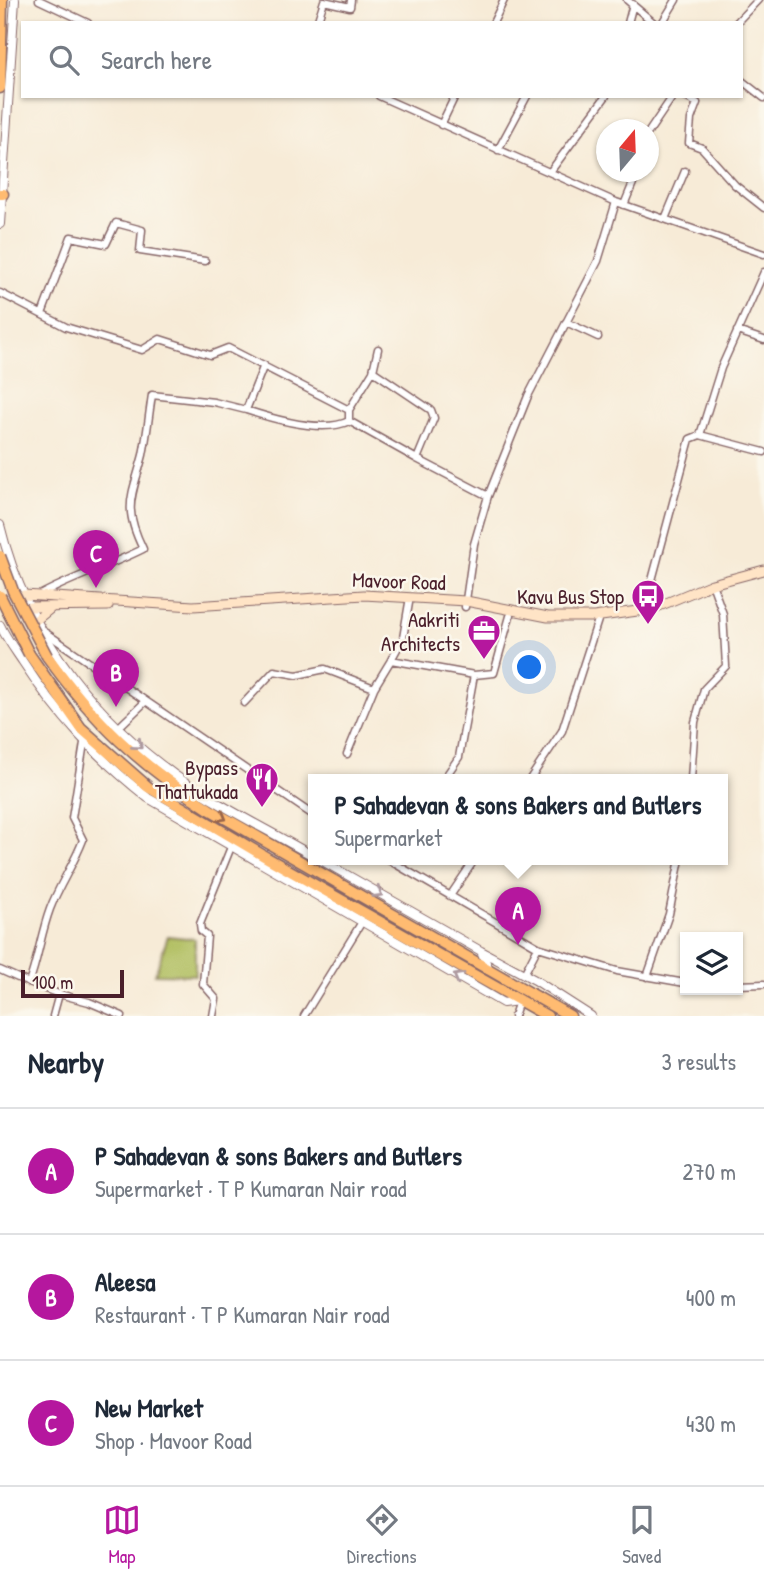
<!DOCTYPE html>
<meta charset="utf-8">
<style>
body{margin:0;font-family:"Patrick Hand",sans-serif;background:#f2f2f3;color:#1f2937}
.controls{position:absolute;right:21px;bottom:21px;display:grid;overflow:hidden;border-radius:0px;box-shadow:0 2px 5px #0004}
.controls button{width:63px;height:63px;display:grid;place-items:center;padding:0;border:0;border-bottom:2px solid #e0e1e3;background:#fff;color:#1f2937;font:35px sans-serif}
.compass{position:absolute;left:596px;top:119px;width:63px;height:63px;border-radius:50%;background:#fff;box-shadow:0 2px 5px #0004;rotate:19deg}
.scale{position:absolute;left:21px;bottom:18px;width:103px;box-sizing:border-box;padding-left:7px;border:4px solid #4a1f2b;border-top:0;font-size:19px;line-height:24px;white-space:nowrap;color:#4a1f2b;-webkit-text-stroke:5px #fbf7ec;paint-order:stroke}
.you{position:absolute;left:530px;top:668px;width:24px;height:24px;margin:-18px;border:5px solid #fff;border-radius:50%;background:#1a73e8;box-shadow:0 0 0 10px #1a73e833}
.badge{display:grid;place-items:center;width:46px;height:46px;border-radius:50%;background:#b5179e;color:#fff;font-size:23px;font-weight:700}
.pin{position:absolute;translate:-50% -58px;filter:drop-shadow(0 2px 4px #0008)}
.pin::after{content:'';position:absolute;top:37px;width:24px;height:21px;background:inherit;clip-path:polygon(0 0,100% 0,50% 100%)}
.popup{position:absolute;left:308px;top:774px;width:420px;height:91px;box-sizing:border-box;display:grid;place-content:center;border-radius:0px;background:#fff;filter:drop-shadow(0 2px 5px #0005);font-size:23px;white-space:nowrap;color:#747a83}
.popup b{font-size:26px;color:#1f2937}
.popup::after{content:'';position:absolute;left:50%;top:100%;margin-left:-14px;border:14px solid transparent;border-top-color:#fff}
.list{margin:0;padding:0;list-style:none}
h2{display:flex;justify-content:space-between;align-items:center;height:91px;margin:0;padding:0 28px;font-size:30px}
h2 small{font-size:23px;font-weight:400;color:#747a83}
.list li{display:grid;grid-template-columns:46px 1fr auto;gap:21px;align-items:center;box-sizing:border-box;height:126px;padding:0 28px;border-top:2px solid #e0e1e3}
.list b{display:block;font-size:26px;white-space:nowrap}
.list p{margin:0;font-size:23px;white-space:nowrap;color:#747a83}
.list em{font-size:23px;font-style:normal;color:#747a83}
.icon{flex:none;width:38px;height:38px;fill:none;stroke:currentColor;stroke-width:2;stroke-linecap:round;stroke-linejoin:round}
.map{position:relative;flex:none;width:764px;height:1016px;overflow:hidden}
.search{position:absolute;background:#fff;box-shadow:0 2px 5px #0004;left:21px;right:21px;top:21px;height:77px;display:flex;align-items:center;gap:18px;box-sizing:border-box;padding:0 24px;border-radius:0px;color:#747a83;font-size:26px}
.sheet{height:469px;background:#fff}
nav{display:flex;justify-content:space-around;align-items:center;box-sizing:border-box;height:98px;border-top:2px solid #e0e1e3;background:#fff;font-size:19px;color:#747a83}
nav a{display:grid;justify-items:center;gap:4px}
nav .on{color:#b5179e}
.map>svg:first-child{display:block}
</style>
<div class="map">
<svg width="764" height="1016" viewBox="0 0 764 1016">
<rect width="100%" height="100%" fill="#fbf7ec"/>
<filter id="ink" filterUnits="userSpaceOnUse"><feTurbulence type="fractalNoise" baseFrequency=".0143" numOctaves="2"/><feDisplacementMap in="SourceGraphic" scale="14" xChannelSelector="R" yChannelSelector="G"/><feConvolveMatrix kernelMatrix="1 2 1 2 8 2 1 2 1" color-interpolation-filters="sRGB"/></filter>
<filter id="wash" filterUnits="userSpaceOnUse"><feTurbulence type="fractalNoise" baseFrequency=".00686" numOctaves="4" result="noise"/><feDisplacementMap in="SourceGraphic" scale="28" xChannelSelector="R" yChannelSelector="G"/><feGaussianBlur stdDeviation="1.57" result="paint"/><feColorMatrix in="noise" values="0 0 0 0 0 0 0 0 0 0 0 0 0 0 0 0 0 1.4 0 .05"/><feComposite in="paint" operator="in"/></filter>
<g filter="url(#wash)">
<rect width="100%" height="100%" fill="#f7ebd7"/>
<path fill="#b2c063" stroke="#7e7047" stroke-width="2" d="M168 936 195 939V975L155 974Z"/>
</g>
<g filter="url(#ink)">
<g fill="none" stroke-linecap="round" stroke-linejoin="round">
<defs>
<path id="minor" d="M39 0 88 23
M627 0 654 23
M317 23 324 1 350 7 351 0
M493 23 504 0
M628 23 633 4
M662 23 676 0
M736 23 758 0
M741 80 764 98
M379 96 616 202 764 254
M683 96 697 103 691 119 689 143 702 148 735 185 764 208
M441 125 455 96
M648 133 673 96
M498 150 527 96
M550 172 606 96
M624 205 633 183V172
M665 219 685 171
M0 293 66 327 142 350 160 339 210 355 228 348 349 410
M42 314 71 237 106 244 116 223 142 230 140 251 205 261
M566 322 598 337
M737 331 764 340
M378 349 373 371 431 410 434 418 417 459 488 496 474 544 465 607
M373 371 349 410V421L417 459
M246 410C273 419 323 434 349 421
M700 435 764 452
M488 496 528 396 598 261 616 202
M40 595C73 577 109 566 143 549 122 506 132 497 143 455 147 435 149 414 152 395L214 402 246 410 264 365
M409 603 403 638 391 660 474 675
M644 610 690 439 700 435 721 368 764 272
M46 633 313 815
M244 703 274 671 297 675 325 669 374 688
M118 728 145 702
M347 754 374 688 391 660
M444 779 459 757 474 675 494 673 510 616
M530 779 562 731 599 617
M691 779 695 722 704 689 726 666 723 614 714 589
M387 859 538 947 617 971 685 983
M450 896 475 859
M0 970 29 983C38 959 41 933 50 909 59 885 74 864 83 840L72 818 84 743
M524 974 538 947
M647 977 669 914 680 859
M29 983 59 994 53 1016
M738 985 764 984
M59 994 89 1002 122 1016
M213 1016 216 999 203 984 207 936 201 931 200 924 231 847
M304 1016 360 925
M514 1016 519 1001"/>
<path id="tertiary" d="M0 224 15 0
M0 525C27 638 101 728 198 791 235 814 275 834 313 856
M0 625C6 638 15 650 23 662 58 716 97 758 148 798L503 1003 519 1001
M319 859 481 951 488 967
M481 951 535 980 591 1016"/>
<path id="secondary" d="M24 595 193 606 364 595 466 601 548 617H594L652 609 712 584 764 570
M30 607 108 606
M36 620 51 608"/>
<path id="trunk" d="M0 88 2 0
M0 194H3
M29 654 81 728 148 787 269 859 547 1016
M47 656C96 724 139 764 209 809L570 1016"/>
</defs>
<use href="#minor" stroke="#876667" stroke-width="9"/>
<use href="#tertiary" stroke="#876667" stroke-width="10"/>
<use href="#secondary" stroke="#876667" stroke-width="11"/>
<use href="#trunk" stroke="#876667" stroke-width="13"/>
<use href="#minor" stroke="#fff" stroke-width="6"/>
<use href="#tertiary" stroke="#fff" stroke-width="8"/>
<use href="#secondary" stroke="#ffe4c6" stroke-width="9"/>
<use href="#trunk" stroke="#ffbb71" stroke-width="10"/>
<defs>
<path id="trunk-bridge" d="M0 556 13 591 47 656
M0 596 29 654"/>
</defs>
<use href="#trunk-bridge" stroke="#876667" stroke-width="13" stroke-linecap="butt"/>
<use href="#trunk-bridge" stroke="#ffbb71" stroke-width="10"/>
</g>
<defs><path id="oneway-chevron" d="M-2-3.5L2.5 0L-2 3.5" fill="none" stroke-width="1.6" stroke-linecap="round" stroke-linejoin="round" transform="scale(1.75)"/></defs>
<g stroke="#ae9aa0">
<use href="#oneway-chevron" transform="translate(138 745) rotate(41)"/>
<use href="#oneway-chevron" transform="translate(378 893) rotate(30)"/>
<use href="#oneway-chevron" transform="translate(458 977) rotate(-150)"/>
</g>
<use stroke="#9b654a" href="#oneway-chevron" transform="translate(222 817) rotate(30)"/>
</g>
<defs>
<symbol id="bus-pin" viewBox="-11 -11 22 30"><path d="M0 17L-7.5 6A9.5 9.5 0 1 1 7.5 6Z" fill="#b5179e" stroke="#fbf7ec"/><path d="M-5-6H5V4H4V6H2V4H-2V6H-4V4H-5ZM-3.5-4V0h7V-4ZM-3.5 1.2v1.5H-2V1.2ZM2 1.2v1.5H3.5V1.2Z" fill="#fff"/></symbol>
<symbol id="office-pin" viewBox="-11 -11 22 30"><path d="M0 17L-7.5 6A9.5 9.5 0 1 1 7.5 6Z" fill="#b5179e" stroke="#fbf7ec"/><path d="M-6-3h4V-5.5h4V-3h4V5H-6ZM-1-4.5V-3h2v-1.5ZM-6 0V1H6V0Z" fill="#fff"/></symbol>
<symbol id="restaurant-pin" viewBox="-11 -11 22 30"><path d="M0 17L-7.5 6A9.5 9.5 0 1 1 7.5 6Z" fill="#b5179e" stroke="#fbf7ec"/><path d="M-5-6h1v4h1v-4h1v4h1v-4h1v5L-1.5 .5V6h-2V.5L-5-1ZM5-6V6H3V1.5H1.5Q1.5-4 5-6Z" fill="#fff"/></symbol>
</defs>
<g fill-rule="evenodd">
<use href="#bus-pin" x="629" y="577" width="38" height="52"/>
<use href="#office-pin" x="465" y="612" width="38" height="52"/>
<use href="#restaurant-pin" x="243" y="760" width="38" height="52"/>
</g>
<g text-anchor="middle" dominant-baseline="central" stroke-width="5" stroke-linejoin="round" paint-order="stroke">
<g font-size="21" fill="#4a1f2b" stroke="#fbf7ec">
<text transform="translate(399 581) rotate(2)">Mavoor Road</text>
</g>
<g font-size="21" fill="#4a1f2b" stroke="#fbf7ec" text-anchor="end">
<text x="624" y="596">Kavu Bus Stop</text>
<text x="460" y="619">Aakriti<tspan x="460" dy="24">Architects</tspan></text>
<text x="238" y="767">Bypass<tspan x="238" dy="24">Thattukada</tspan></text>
</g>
</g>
</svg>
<div class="controls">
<button><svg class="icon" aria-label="layers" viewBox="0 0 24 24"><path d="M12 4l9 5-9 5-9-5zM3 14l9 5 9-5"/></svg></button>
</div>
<svg class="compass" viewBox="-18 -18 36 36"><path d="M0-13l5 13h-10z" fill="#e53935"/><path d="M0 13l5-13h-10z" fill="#747a83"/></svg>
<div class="scale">100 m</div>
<div class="you"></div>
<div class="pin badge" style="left:518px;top:945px">A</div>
<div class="popup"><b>P Sahadevan &amp; sons Bakers and Butlers</b>Supermarket</div>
<div class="pin badge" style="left:116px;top:707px">B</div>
<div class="pin badge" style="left:96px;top:588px">C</div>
<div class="search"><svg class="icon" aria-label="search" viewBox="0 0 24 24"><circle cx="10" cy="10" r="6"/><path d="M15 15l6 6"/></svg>Search here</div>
</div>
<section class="sheet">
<h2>Nearby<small>3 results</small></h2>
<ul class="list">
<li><span class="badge">A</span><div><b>P Sahadevan &amp; sons Bakers and Butlers</b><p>Supermarket · T P Kumaran Nair road</p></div><em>270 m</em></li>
<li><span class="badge">B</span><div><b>Aleesa</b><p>Restaurant · T P Kumaran Nair road</p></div><em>400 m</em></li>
<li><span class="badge">C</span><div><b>New Market</b><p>Shop · Mavoor Road</p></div><em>430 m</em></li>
</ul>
</section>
<nav>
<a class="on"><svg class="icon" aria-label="map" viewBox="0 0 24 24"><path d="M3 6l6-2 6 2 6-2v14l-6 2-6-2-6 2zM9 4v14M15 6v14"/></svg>Map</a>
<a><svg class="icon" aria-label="directions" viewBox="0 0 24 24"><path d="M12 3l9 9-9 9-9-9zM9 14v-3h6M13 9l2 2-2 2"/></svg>Directions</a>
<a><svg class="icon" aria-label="saved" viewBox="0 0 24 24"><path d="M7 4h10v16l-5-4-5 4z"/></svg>Saved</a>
</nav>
